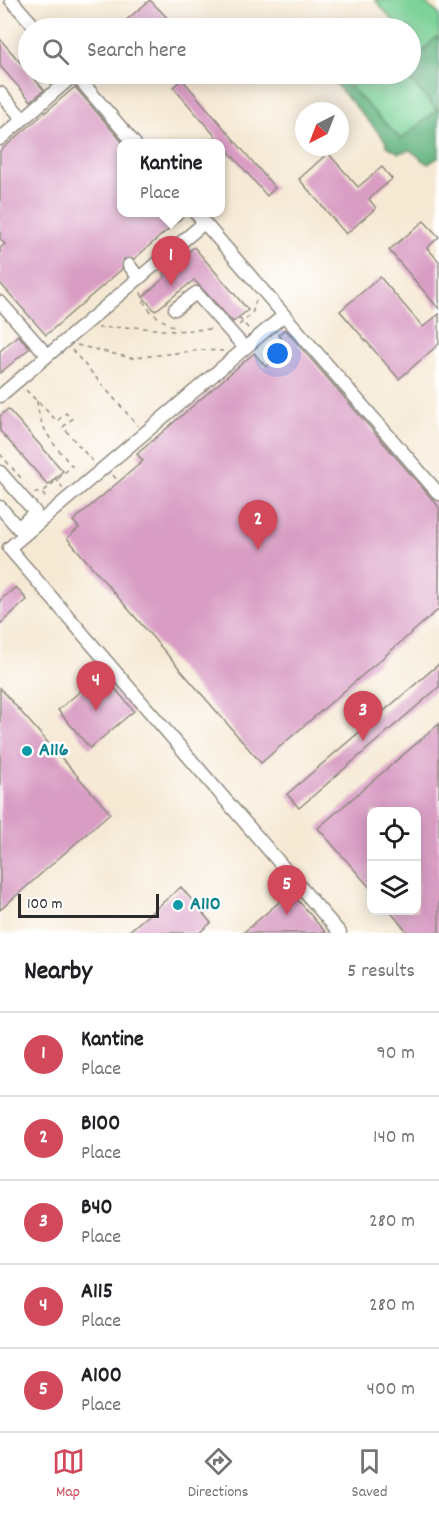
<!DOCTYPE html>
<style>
body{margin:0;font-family:Dekko,sans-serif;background:#f2f2f2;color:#202124}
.controls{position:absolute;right:18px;bottom:18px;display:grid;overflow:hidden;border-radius:12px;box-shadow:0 3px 15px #0003}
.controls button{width:54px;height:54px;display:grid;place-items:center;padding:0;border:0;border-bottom:2px solid #e0e0e0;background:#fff;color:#202124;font:30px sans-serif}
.compass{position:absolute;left:295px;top:102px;width:54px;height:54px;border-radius:50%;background:#fff;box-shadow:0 3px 15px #0003;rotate:222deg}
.scale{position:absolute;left:18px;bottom:15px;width:141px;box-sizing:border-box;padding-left:6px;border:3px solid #2b2b2b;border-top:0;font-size:16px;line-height:21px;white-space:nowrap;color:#2b2b2b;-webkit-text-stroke:4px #fff;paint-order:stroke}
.you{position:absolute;left:278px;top:354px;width:21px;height:21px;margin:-15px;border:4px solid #fff;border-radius:50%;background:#1a73e8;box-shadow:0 0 0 9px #1a73e833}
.badge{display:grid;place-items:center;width:39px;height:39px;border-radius:50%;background:#d1495b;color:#fff;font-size:20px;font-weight:700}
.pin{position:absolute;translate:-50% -50px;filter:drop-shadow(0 2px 3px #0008)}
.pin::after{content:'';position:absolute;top:32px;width:21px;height:18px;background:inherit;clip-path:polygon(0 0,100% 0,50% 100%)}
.popup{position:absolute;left:117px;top:139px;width:108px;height:78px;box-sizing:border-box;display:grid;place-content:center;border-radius:12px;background:#fff;filter:drop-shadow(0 2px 4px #0005);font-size:20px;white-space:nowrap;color:#757577}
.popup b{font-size:22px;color:#202124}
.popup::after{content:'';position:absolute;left:50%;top:100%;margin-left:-12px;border:12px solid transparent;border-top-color:#fff}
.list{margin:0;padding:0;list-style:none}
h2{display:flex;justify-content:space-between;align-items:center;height:78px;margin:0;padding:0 24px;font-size:26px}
h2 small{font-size:20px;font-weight:400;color:#757577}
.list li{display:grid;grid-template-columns:39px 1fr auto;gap:18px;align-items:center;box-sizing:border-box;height:84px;padding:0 24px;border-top:2px solid #e0e0e0}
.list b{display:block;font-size:22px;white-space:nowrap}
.list p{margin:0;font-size:20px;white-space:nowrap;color:#757577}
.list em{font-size:20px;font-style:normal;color:#757577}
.icon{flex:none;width:33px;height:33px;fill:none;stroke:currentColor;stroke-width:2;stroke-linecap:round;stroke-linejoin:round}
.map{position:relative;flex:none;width:439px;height:933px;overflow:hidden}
.search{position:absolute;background:#fff;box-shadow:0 3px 15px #0003;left:18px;right:18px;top:18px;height:66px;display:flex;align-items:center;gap:15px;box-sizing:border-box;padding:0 21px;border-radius:33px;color:#757577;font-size:22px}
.sheet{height:498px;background:#fff}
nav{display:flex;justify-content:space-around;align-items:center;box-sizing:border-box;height:84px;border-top:2px solid #e0e0e0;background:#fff;font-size:16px;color:#757577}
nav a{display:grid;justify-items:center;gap:3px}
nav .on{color:#d1495b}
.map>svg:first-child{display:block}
</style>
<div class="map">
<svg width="439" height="933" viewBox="0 0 439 933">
<rect width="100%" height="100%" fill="#fff"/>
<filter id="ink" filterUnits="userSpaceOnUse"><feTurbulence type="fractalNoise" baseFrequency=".0167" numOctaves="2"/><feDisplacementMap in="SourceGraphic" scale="12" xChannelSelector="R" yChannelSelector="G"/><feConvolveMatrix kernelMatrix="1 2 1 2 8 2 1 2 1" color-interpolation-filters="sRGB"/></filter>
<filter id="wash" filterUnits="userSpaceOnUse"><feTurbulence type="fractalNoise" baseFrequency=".008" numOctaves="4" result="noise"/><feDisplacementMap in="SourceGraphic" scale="24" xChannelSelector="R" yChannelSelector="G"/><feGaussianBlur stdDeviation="1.35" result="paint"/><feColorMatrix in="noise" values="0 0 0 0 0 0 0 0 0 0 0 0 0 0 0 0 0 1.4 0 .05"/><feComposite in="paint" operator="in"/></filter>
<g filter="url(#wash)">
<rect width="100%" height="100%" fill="#f6e9d4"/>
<path fill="#7bd297" stroke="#537e61" stroke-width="1.5" d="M375 0H421L439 14V38L436 37 411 65 410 28H400Z
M362 74H405L437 110 401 140 349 87Z"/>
<path fill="#64b480" stroke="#487056" stroke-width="1.5" d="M436 37 439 38V157L428 164 410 150 399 153 387 146 385 140 327 74H337L401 139 437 110 405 74H410L411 65Z"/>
<g id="blocks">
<path fill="#d99dc4" d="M150 0 177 28H117Z
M0 39 44 90 31 101 0 66Z
M182 79 275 188 267 196 173 87Z
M75 87 124 144H122V213H187L134 259H124L122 269 46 335 0 283V248L5 244 0 239V151Z
M328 153 358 187 382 167 392 179 369 199 376 208 346 234 299 179Z
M424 221 439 237 427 248 439 261V309L389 250Z
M194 247 248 310 233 322 194 280 155 311 143 297 165 277 163 274Z
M380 277 423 327 439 314V344L399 379 340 311Z
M285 329 439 507V609L261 763 67 538 79 528 73 521 143 461 137 454 254 353 266 367 289 347 278 335Z
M18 335 30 348 0 373V351Z
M8 409 63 471 48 485 0 431V416Z
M16 587 27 600 0 624V600Z
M439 664V687L299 808 287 794Z
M102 673 134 711 90 748 58 710Z
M0 688 110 813 0 910Z
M439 724V933H408L389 910H417V812H372V890L318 828Z
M181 887 211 923 199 933H127Z
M291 892 326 933H243Z"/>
</g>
</g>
<g filter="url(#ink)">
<use href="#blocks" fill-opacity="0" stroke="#908a80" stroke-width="1.5"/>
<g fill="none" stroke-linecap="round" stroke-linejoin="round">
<defs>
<path id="minor" d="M11 0 36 28
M75 74 135 144
M0 93 23 119
M0 139 75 74
M195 212 439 494
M129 265 138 277
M0 302 47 355
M175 309 196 293 245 348
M284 315 9 548 340 933
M0 396 204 223
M0 472 35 512 18 528 0 507"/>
</defs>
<use href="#minor" stroke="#908a80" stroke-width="15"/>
<path stroke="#908a80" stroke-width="1.5" stroke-dasharray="4.5 4.5" stroke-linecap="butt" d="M141 292C144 312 162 320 178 329
M239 318 250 330
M239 325 252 314 256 300
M98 328 134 327 174 331 213 329
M77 345 131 358 202 350 223 351
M72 350 138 426
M26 390 57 421 66 413 72 419 63 427 93 462
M37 401C39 429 55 446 72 466L42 493
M0 454 21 478
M113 475 117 480
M55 478 63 488
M34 493H42L48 501"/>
<use href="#minor" stroke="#fff" stroke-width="12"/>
</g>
</g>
<g fill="#0f9aa8" stroke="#fff" stroke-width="2">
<circle cx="27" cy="751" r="6"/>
<circle cx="178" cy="905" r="6"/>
</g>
<g text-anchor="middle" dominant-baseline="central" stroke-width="5" stroke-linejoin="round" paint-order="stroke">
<g font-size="20" font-weight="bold" fill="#0d838f" stroke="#fff" text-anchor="start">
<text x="39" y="751">A116</text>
<text x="190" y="905">A110</text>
</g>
</g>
</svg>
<div class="controls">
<button><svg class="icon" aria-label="locate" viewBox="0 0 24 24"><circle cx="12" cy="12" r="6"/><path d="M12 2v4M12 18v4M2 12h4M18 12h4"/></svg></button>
<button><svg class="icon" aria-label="layers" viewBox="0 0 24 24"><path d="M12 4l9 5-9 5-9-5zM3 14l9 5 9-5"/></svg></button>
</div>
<svg class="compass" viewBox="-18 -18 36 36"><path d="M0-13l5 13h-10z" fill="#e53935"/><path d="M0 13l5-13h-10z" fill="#757577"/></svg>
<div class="scale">100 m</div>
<div class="you"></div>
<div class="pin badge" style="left:171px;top:286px">1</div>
<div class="popup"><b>Kantine</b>Place</div>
<div class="pin badge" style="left:258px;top:550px">2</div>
<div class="pin badge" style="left:363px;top:741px">3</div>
<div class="pin badge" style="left:96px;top:711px">4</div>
<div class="pin badge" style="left:287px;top:915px">5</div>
<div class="search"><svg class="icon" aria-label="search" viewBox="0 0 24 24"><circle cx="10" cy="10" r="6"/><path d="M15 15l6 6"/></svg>Search here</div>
</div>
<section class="sheet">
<h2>Nearby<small>5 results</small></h2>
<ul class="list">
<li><span class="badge">1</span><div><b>Kantine</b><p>Place</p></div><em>90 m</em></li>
<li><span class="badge">2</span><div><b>B100</b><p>Place</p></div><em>140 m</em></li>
<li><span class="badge">3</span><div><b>B40</b><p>Place</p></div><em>280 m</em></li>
<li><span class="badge">4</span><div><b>A115</b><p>Place</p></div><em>280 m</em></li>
<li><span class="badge">5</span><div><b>A100</b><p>Place</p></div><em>400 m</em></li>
</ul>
</section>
<nav>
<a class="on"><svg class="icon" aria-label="map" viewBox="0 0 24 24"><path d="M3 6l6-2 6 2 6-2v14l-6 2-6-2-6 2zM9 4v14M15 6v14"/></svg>Map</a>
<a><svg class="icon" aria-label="directions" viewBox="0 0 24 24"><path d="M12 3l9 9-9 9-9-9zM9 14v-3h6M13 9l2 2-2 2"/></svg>Directions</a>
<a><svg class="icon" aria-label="saved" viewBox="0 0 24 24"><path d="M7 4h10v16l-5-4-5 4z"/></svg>Saved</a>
</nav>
